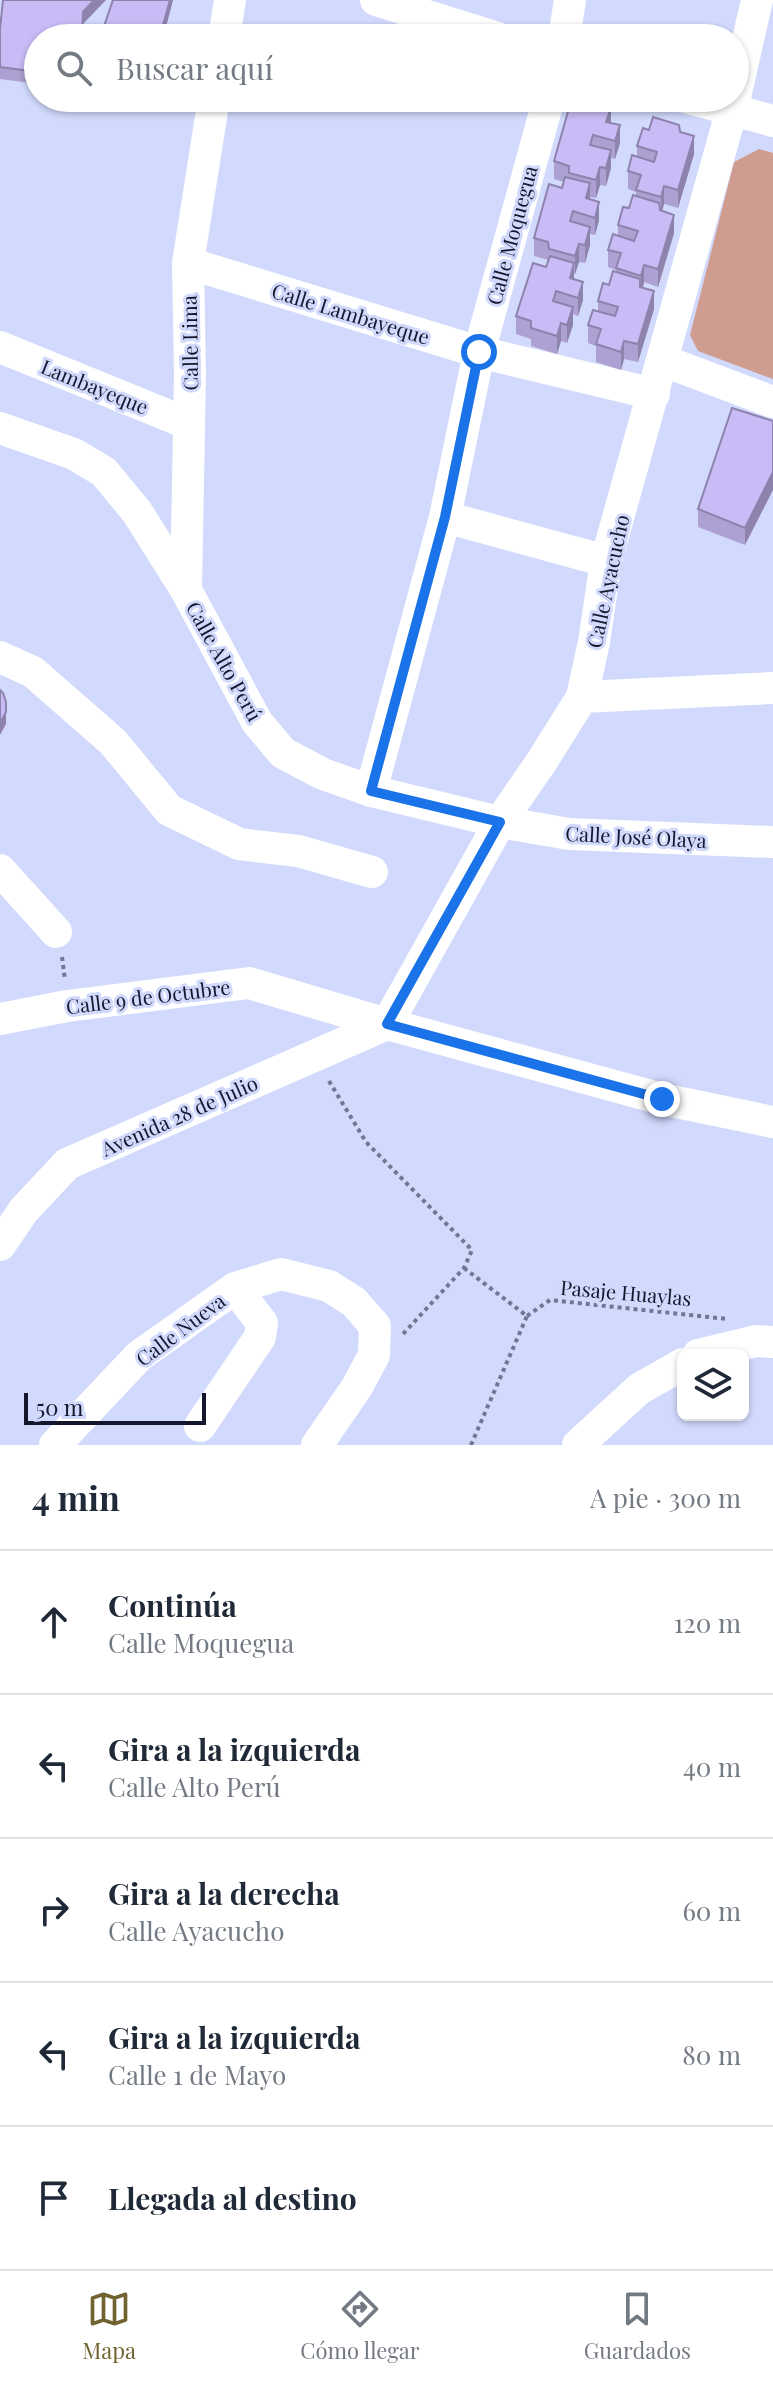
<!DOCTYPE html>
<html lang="es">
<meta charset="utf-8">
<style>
body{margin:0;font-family:"Playfair Display",serif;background:#f2f2f3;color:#1f2937}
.controls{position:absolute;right:24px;bottom:24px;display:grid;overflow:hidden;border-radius:12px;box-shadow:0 2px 6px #0004}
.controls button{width:72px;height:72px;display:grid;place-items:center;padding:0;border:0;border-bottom:2px solid #e0e1e3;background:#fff;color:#1f2937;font:40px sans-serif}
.scale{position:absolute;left:24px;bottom:20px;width:182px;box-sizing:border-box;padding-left:8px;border:4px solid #14172c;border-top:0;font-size:22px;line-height:28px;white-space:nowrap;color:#14172c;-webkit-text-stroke:6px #d1d9fc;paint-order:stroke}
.stop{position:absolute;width:24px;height:24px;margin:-18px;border:6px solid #1a73e8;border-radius:50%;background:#fff}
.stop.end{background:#1a73e8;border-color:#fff;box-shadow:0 2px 8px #0008}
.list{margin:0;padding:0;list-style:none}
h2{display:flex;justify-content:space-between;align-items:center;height:104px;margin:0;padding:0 32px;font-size:34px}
h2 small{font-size:26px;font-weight:400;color:#747a83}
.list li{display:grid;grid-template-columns:52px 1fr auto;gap:24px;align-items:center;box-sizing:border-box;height:144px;padding:0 32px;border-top:2px solid #e0e1e3}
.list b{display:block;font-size:30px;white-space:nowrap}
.list p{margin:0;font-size:26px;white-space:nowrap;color:#747a83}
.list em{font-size:26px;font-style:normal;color:#747a83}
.icon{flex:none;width:44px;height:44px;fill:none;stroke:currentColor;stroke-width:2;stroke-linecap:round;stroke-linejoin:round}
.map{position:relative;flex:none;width:773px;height:1445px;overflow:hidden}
.search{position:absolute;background:#fff;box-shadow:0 2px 6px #0004;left:24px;right:24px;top:24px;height:88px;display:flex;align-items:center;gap:20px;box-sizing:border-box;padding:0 28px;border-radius:44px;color:#747a83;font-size:30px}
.sheet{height:824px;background:#fff}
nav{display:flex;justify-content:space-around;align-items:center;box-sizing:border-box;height:112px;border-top:2px solid #e0e1e3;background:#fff;font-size:22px;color:#747a83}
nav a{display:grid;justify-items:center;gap:4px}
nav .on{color:#706330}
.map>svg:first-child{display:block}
</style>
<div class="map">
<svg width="773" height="1445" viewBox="0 0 773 1445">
<rect width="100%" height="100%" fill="#d1d9fc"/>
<path fill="#ce9d90" d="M759 149 773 153V379L698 351 690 335 734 162Z"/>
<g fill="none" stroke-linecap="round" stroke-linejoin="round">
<path stroke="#717793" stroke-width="4" stroke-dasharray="4 4" stroke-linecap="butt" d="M62 957 65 980
M329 1081 366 1142 472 1250 464 1268 403 1334
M464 1268 527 1316
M527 1316 550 1300 727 1319
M471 1445 527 1316"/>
<path stroke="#fff" stroke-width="32" d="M376 0 498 38
M224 38 230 0
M564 38 570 0
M735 97 757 0
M689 98 773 121
M188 263 479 352 654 394
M0 347 189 424
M664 361 773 402
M0 428 74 454 104 472 137 512 186 590 257 722 283 753 323 774 371 791 500 822 569 834 773 842
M445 517 606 561
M186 590 190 375 188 263 214 98
M0 657 33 672 113 742 169 810 239 844 298 851 372 872
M582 697 773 688
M371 791 445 517 479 352 549 98
M0 870 56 932
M0 1019 67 1006 249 983 387 1024 662 1099 773 1122
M387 1024 500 822 542 761 582 697 594 642 606 561 735 98
M0 1245 24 1210 67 1164 387 1024
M698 1355 756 1341 773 1342
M200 1426 260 1337 262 1323 235 1288
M55 1445 139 1356 235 1288 281 1274 329 1286 354 1302 375 1326 374 1355 357 1387 317 1445
M578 1445 639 1389 683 1364"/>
</g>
<path fill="#ada1d3" d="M173 0 163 38H100Z
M83 24 38 38V84L0 79V29Z
M583 111 611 123 620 143 615 159 611 158V168L606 186 600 185 596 198 590 197V199L599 220 595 235 590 234V245L585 263 579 262 575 274H574V280L583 300 578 316 573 314V325L567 343 561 341 557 354 531 346V339L516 334V316L546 267 548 260 534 256V238L562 188 564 182 554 179V161Z
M649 130 680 132 694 154 678 208 664 204 662 211 674 233 658 287 644 282 643 288 654 309 638 362 624 359 621 370 596 362V346L588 343V325L598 311V301L616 272V270L608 267V250L618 236V225L636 196V192L628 189V171L637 157V146Z
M773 421 745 545 698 527V509Z"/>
<path fill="#8d83ac" d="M94 0H106L83 24 82 38 83 12Z
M170 0H173L163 38H160Z
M611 107V124L606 140V122Z
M620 125V143L615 159V141Z
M694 136V154L678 208V190Z
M611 150V168L606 186V168Z
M600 167V185L596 198V180Z
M590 183V201L586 216V198Z
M664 186V204L661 215V197Z
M599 202V220L595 235V218Z
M674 215V233L658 287V269Z
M590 227V245L585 263V245Z
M579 244V262L575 274V256Z
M574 263V281L570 296V278Z
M644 265V282L641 294V276Z
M583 282V300L578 316V298Z
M654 291V309L638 362V344Z
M573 307V325L567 343V325Z
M561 323V341L557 354V336Z
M624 341V359L621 370V352Z
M773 472V490L745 545V528Z
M6 712V724L0 735V723Z"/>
<path fill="#c9bbf5" stroke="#8d83ac" stroke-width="2" d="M3 0H94L83 12 82 38H38V72L0 67V29Z
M113 0H170L160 36 139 33 138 38H100Z
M586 100 611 107 606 122 620 125 615 141 593 135 590 145 611 150 606 168 600 167 596 180 569 173V166L554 161 569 108 583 111Z
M653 117 679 125 680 132 694 136 678 190 664 186 661 197 636 190 641 175 628 171 632 155 654 162 657 152 637 146 643 128 649 130Z
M565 177 590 183 586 198 599 202 595 218 573 211 570 221 590 227 585 245 579 244 575 256 549 249 548 242 534 238 549 184 562 188Z
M633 195 659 203 660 210 674 215 658 269 644 265 641 276 616 268 621 253 608 250 613 234 634 241 638 231 618 225 623 207 629 208Z
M550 256 574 263 570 278 583 282 578 298 556 291 553 301 573 307 567 325 561 323 557 336 531 328V321L516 316 533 263 546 267Z
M613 271 640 279V287L654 291 638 344 624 341 621 352 596 344 601 329 588 325 593 310 615 316 618 307 598 301 603 283 609 285Z
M732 408 773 421V472L745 528 698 509Z
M0 690 3 693 6 702V712L0 723Z"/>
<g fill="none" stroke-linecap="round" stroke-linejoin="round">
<path stroke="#1a73e8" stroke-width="10" d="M479 352 445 517 371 791 500 822 387 1024 662 1099"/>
</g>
<g text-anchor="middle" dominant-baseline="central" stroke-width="6" stroke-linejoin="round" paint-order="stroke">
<g font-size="20" fill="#14172c" stroke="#d1d9fc">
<text transform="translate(511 235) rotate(-75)">Calle Moquegua</text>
<text transform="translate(351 313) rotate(17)">Calle Lambayeque</text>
<text transform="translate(189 343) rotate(-91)">Calle Lima</text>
<text transform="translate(95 386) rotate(22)">Lambayeque</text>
<text transform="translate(607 581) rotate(-78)">Calle Ayacucho</text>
<text transform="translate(225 661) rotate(61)">Calle Alto Perú</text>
<text transform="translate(636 836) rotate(3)">Calle José Olaya</text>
<text transform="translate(148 996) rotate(-7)">Calle 9 de Octubre</text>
<text transform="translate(179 1115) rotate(-24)">Avenida 28 de Julio</text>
<text transform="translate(626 1292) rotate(5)">Pasaje Huaylas</text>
<text transform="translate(180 1329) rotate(-37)">Calle Nueva</text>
</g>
</g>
</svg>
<div class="controls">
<button><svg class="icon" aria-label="layers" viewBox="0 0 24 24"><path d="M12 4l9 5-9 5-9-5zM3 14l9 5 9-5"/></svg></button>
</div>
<div class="scale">50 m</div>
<div class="stop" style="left:479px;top:352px"></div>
<div class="stop end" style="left:662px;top:1099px"></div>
<div class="search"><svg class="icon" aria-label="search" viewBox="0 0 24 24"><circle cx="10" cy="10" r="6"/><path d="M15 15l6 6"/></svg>Buscar aquí</div>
</div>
<section class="sheet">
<h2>4 min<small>A pie · 300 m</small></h2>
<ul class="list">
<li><svg class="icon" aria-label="ahead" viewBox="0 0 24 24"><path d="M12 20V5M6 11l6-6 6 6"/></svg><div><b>Continúa</b><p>Calle Moquegua</p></div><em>120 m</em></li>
<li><svg class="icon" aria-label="left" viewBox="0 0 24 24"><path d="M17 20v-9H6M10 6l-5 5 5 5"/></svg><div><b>Gira a la izquierda</b><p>Calle Alto Perú</p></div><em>40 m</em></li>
<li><svg class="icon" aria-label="right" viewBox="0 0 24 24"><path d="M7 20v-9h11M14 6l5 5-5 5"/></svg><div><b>Gira a la derecha</b><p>Calle Ayacucho</p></div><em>60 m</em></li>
<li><svg class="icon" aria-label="left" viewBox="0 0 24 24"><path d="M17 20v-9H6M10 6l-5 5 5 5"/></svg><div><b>Gira a la izquierda</b><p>Calle 1 de Mayo</p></div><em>80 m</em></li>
<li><svg class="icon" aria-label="arrive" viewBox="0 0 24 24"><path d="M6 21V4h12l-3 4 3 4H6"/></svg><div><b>Llegada al destino</b></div></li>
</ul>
</section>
<nav>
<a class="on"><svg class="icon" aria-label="map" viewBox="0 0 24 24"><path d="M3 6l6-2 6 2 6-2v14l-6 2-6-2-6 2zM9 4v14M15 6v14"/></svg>Mapa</a>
<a><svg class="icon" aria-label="directions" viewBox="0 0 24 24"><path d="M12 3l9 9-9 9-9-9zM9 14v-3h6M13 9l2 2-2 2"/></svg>Cómo llegar</a>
<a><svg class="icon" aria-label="saved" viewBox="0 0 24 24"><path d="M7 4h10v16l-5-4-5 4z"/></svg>Guardados</a>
</nav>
